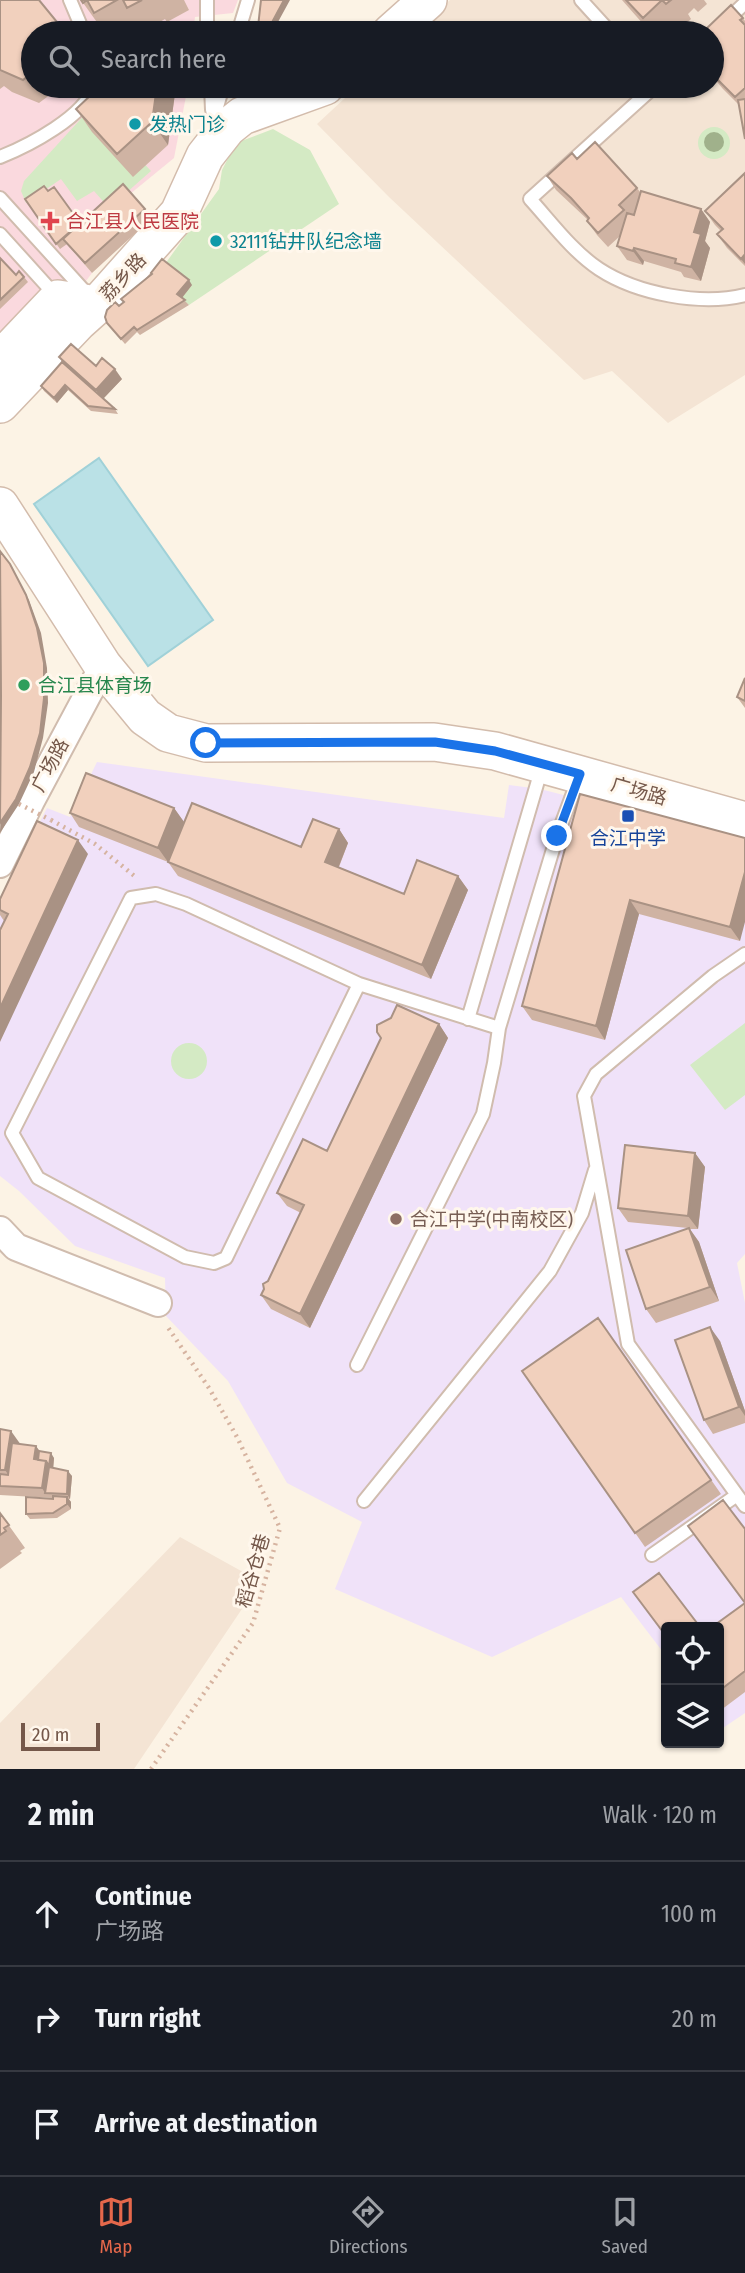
<!DOCTYPE html>
<meta charset="utf-8">
<style>
body{margin:0;font-family:"Fira Sans Condensed","Noto Sans SC",sans-serif;background:#242831;color:#f1f3f6}
.controls{position:absolute;right:21px;bottom:21px;display:grid;overflow:hidden;border-radius:7px;box-shadow:0 2px 5px #0004}
.controls button{width:63px;height:63px;display:grid;place-items:center;padding:0;border:0;border-bottom:2px solid #363941;background:#171b24;color:#f1f3f6;font:35px sans-serif}
.scale{position:absolute;left:21px;bottom:18px;width:79px;box-sizing:border-box;padding-left:7px;border:4px solid #75584a;border-top:0;font-size:19px;line-height:24px;white-space:nowrap;color:#75584a;-webkit-text-stroke:5px #fff7ec;paint-order:stroke}
.stop{position:absolute;width:21px;height:21px;margin:-16px;border:5px solid #1a73e8;border-radius:50%;background:#fff}
.stop.end{background:#1a73e8;border-color:#fff;box-shadow:0 2px 7px #0008}
.list{margin:0;padding:0;list-style:none}
h2{display:flex;justify-content:space-between;align-items:center;height:91px;margin:0;padding:0 28px;font-size:30px}
h2 small{font-size:23px;font-weight:400;color:#9ea1a6}
.list li{display:grid;grid-template-columns:46px 1fr auto;gap:21px;align-items:center;box-sizing:border-box;height:105px;padding:0 28px;border-top:2px solid #363941}
.list b{display:block;font-size:26px;white-space:nowrap}
.list p{margin:0;font-size:23px;white-space:nowrap;color:#9ea1a6}
.list em{font-size:23px;font-style:normal;color:#9ea1a6}
.icon{flex:none;width:38px;height:38px;fill:none;stroke:currentColor;stroke-width:2;stroke-linecap:round;stroke-linejoin:round}
.map{position:relative;flex:none;width:745px;height:1769px;overflow:hidden}
.search{position:absolute;background:#171b24;box-shadow:0 2px 5px #0004;left:21px;right:21px;top:21px;height:77px;display:flex;align-items:center;gap:18px;box-sizing:border-box;padding:0 24px;border-radius:38px;color:#9ea1a6;font-size:26px}
.sheet{height:406px;background:#171b24}
nav{display:flex;justify-content:space-around;align-items:center;box-sizing:border-box;height:98px;border-top:2px solid #363941;background:#171b24;font-size:19px;color:#9ea1a6}
nav a{display:grid;justify-items:center;gap:4px}
nav .on{color:#e5684b}
.map>svg:first-child{display:block}
</style>
<div class="map">
<svg width="745" height="1769" viewBox="0 0 745 1769">
<rect width="100%" height="100%" fill="#fcf3e5"/>
<path fill="#f4e4d4" d="M450 0H745V375L668 423 612 371 584 380 389 197 317 124 358 86H712V33H415Z
M180 1537 243 1572 250 1597 134 1769H0V1723Z"/>
<path fill="#f0e2f9" d="M97 762 504 818 509 785 540 789 717 834 745 844V1254L737 1263 745 1303V1713L723 1728 719 1723V1627H666V1656L621 1597 492 1657 335 1589 362 1522 287 1483 228 1381 166 1316 165 1278 75 1246 19 1191 0 1176V899L47 808 70 817Z"/>
<path fill="#fad9de" d="M0 0H238L233 13 195 17 193 33H33V86H188L174 158 130 194 70 248 92 273 0 394Z"/>
<path fill="#d4eac4" d="M88 111 108 125 151 171 109 208 94 191 77 201 61 179 26 203 21 191 24 181Z
M698 143a16 16 0 1 1 32 0a16 16 0 1 1-32 0Z
M273 129 310 150 339 204 189 305 155 278 219 189 222 170 236 143Z
M745 1023V1095L725 1110 690 1065Z
M171 1061a18 18 0 1 1 36 0a18 18 0 1 1-36 0Z"/>
<path fill="#bae1e6" stroke="#a0d1d8" stroke-width="2" d="M99 458 213 620 148 666 34 504Z"/>
<g fill="none" stroke-linecap="round" stroke-linejoin="round">
<defs>
<path id="lane" d="M70 0 84 33
M207 0V33
M581 0 611 33
M238 33 248 0
M712 34 745 3
M211 86 212 110
M655 86 530 199C551 222 572 251 599 269 637 294 701 306 745 295
M210 131 223 86
M0 157C28 146 86 116 94 86
M0 198 88 295
M0 234 56 296
M745 954 713 976 596 1074 584 1096 628 1344 745 1506
M359 984 226 1258 214 1263 185 1257 38 1178 12 1133 131 898 156 894 186 904 359 984 499 1028
M468 1019 542 767
M357 1365 483 1114 494 1063 499 1028 557 836 579 777
M364 1501 550 1271 582 1213 595 1170
M652 1555 737 1495"/>
<path id="street" d="M0 864 31 801 103 666
M0 1230 16 1247 158 1303"/>
<path id="secondary" d="M391 33 428 0
M0 360 58 299 97 305
M0 404 78 322 97 305 179 213 205 156 227 128 242 116 325 86
M0 506 103 666 145 717 168 733 206 743 434 742 495 751 745 821"/>
</defs>
<use href="#lane" stroke="#d0bcae" stroke-width="16"/>
<use href="#street" stroke="#d0bcae" stroke-width="30"/>
<use href="#secondary" stroke="#d3bcac" stroke-width="40"/>
<path stroke="#d6b3a0" stroke-width="4.5" stroke-dasharray="2 5" stroke-linecap="butt" d="M51 820 95 844 137 878
M151 1769 253 1623 280 1528 237 1437 209 1388 167 1326"/>
<use href="#lane" stroke="#fff" stroke-width="12"/>
<use href="#street" stroke="#fff" stroke-width="26"/>
<use href="#secondary" stroke="#fff" stroke-width="37"/>
<path stroke="#d6b3a0" stroke-width="4.5" stroke-dasharray="2 5" stroke-linecap="butt" d="M19 804 51 820"/>
</g>
<circle fill="#a0b18b" cx="714" cy="142" r="10"/>
<path fill="#cfb3a3" d="M0 0 33 33V86H66L60 90 59 88 39 103 12 92 4 86 0 89Z
M81 0H184L189 10 167 22 165 19 153 26 166 28 170 33H140L141 28 136 21 119 31 106 29 102 24 99 25Z
M261 0 272 33 262 32 258 27Z
M622 0H704L707 4 698 12 694 8 688 14 691 19 682 27 678 23 667 33H651Z
M743 18 745 21V139L739 105 723 89 712 76V33H709L706 29Z
M93 86H176L168 145 133 177 92 132 76 109 92 94Z
M577 159 637 188 640 192 701 209 710 222 705 241 710 248 701 281 684 277 681 272 644 261 643 265 627 260 617 246 620 236 608 247 597 235 587 221 588 220 556 190 547 176Z
M745 173V266L727 248 717 234 721 231 715 225 705 211Z
M48 191 80 223 145 209 152 218 92 273 67 244 60 249 25 199Z
M0 258 16 275 24 277 28 282 0 309Z
M192 285 182 298 189 305 140 335 137 332 125 344 107 323 119 306Z
M59 357 96 366 122 379 103 399 115 409 118 414 91 411 68 390 57 403 44 391 41 386 62 362Z
M745 678V708L737 697Z
M580 794 745 838 740 941 639 914 605 1040 532 1020 522 1006Z
M174 808 184 822 168 862 79 827 70 813Z
M339 829 348 843 339 867 404 894 458 876 468 890 431 979 178 876 168 862 301 847Z
M88 854 4 921 0 915V899Z
M439 1024 448 1038 310 1328 271 1309 261 1295 301 1213 287 1206 277 1193 327 1151Z
M695 1153 705 1167 698 1229H690L699 1242 719 1301 656 1323 646 1309 688 1228 628 1222 618 1208Z
M598 1318 721 1494 645 1547 522 1371Z
M720 1341 745 1411V1423L713 1434 704 1420Z
M0 1429 20 1444 36 1446 39 1451 54 1458 53 1468 72 1476 70 1499H69L71 1502V1509L57 1518 30 1519 26 1514 53 1498 0 1495Z
M0 1513 25 1548 20 1551 22 1553 0 1569Z
M745 1529V1692L721 1710 719 1707V1627L745 1603Z"/>
<path fill="#a99284" d="M284 0H290L272 33 269 28Z
M157 86H176L168 145 152 122Z
M701 209 710 222 705 241 710 248 701 281 691 267 694 232Z
M634 248 644 261 643 265 633 251Z
M745 254V264L741 259Z
M189 280 192 285 181 299 177 294Z
M115 369 122 379 102 400 96 390Z
M65 385 68 390 57 403 54 398Z
M10 564 29 600 41 633 47 668 48 703 43 738 34 772 19 804 0 833Z
M174 808 184 822 168 862 158 848Z
M339 829 348 843 335 876 325 862Z
M78 840 88 854 0 1042V1008Z
M745 872V922L740 941 730 927Z
M458 876 468 890 431 979 422 965Z
M630 900 639 914 605 1040 596 1026Z
M439 1024 448 1038 310 1328 300 1314Z
M695 1153 705 1167 698 1229 688 1216Z
M689 1228 699 1242 719 1301 710 1287Z
M710 1327 720 1341 745 1411V1416L739 1407Z
M11 1431 21 1445 15 1484 5 1470Z
M36 1446 43 1456 41 1465 34 1459Z
M51 1453 54 1458 53 1471 45 1493 42 1488 46 1461Z
M68 1471 72 1476 70 1499 67 1494Z
M67 1497 71 1502V1509L67 1504Z"/>
<path fill="#f1d0bd" stroke="#a99284" stroke-width="2" d="M0 0H39L66 33H33V72L23 80 0 70Z
M81 0H117L94 13 87 0 83 3Z
M123 0H142L127 8Z
M261 0H284L269 28 258 27Z
M626 0H671L666 4 662 0 643 18Z
M731 5 743 18 740 20 745 25V88L735 97 712 74V33H710L706 29Z
M142 24 166 28 165 33H140Z
M101 28 137 33H101Z
M93 86H157L152 122 117 154 76 109 92 94Z
M745 99V139L738 100Z
M595 142 637 188 619 205 624 210 598 233 587 221 589 218 571 198 547 176 572 153 577 159Z
M745 173V254L741 259 717 234 723 229 705 211Z
M123 184 145 209 85 263 63 239Z
M44 186 48 191 54 187 80 223 56 244 25 199Z
M641 191 701 209 694 232 701 234 691 267 675 263 676 259 634 248 633 251 617 246 627 213 634 215Z
M0 258 16 275 19 271 24 277 0 300Z
M162 259 189 280 177 294 185 300 137 330 134 327 121 339 107 323 105 317 107 310 115 302 119 306 124 302 121 299 152 274 151 273Z
M71 344 96 366 102 358 115 369 96 390 59 357Z
M62 362 115 409 88 406 65 385 54 398 41 386Z
M0 551 10 564 26 595 37 628 44 663V698L40 733 30 767 16 799 0 823 1 696Z
M745 678V701L737 697Z
M86 773 174 808 158 848 70 813Z
M580 794 745 838V872L730 927 630 900 596 1026 522 1006Z
M192 803 301 847 313 819 339 829 325 862 404 894 417 860 458 876 422 965 168 862Z
M37 821 78 840 0 1008V930L8 914 0 910V899Z
M397 1005 439 1024 300 1314 261 1295 264 1289 263 1284 268 1281 304 1205 277 1193 303 1139 327 1151 381 1038 377 1032V1025L391 1018Z
M625 1145 695 1153 688 1216 618 1208Z
M689 1228 710 1287 646 1309 626 1250Z
M598 1318 711 1480 635 1533 522 1371Z
M710 1327 739 1407 704 1420 675 1340Z
M0 1429 11 1431 5 1470H0Z
M12 1443 36 1446 34 1459 46 1461 42 1488 0 1486V1474L8 1475Z
M39 1451 51 1453 49 1466 46 1461 38 1460Z
M49 1467 68 1471 67 1494 45 1493Z
M53 1496 67 1497V1504L53 1513 26 1514V1497L53 1499Z
M723 1500 745 1529V1671L719 1691V1627H712L745 1603 688 1526Z
M0 1513 9 1525 4 1528 6 1531 0 1535Z
M659 1573 700 1627H666V1636L633 1592Z"/>
<g fill="none" stroke-linecap="round" stroke-linejoin="round">
<path stroke="#1a73e8" stroke-width="9" d="M206 743 435 742 495 751 580 774 557 836"/>
</g>
<g fill="#0f9aa8" stroke="#fff7ec" stroke-width="2.5">
<circle cx="135" cy="124" r="7"/>
<circle cx="216" cy="241" r="7"/>
</g>
<path fill="#e0444e" stroke="#fff7ec" stroke-width="2.5" d="M46.5 210.5h7v7h7v7h-7v7h-7v-7h-7v-7h7z"/>
<circle fill="#2e9e5b" stroke="#fff7ec" stroke-width="2.5" cx="24" cy="685" r="7"/>
<rect fill="#1a4fb4" stroke="#fff7ec" stroke-width="2.5" x="621" y="809" width="14" height="14" rx="3.5"/>
<circle fill="#8d6e63" stroke="#fff7ec" stroke-width="2.5" cx="396" cy="1219" r="7"/>
<g text-anchor="middle" dominant-baseline="central" stroke-width="6" stroke-linejoin="round" paint-order="stroke">
<g font-size="19" fill="#0d838f" stroke="#fff7ec" text-anchor="start">
<text x="149" y="124">发热门诊</text>
<text x="230" y="241">32111钻井队纪念墙</text>
</g>
<g font-size="19" fill="#be3a42" stroke="#fff7ec" text-anchor="start">
<text x="66" y="221">合江县人民医院</text>
</g>
<g font-size="19" fill="#75584a" stroke="#fff7ec">
<text transform="translate(123 277) rotate(-47)">荔乡路</text>
<text transform="translate(50 765) rotate(-62)">广场路</text>
<text transform="translate(639 791) rotate(16)">广场路</text>
<text transform="translate(253 1571) rotate(-74)">稻谷仓巷</text>
</g>
<g font-size="19" fill="#27864d" stroke="#fff7ec" text-anchor="start">
<text x="38" y="685">合江县体育场</text>
</g>
<g font-size="19" fill="#164399" stroke="#fff7ec">
<text x="628" y="838">合江中学</text>
</g>
<g font-size="19" fill="#785e54" stroke="#fff7ec" text-anchor="start">
<text x="410" y="1219">合江中学(中南校区)</text>
</g>
</g>
</svg>
<div class="controls">
<button><svg class="icon" aria-label="locate" viewBox="0 0 24 24"><circle cx="12" cy="12" r="6"/><path d="M12 2v4M12 18v4M2 12h4M18 12h4"/></svg></button>
<button><svg class="icon" aria-label="layers" viewBox="0 0 24 24"><path d="M12 4l9 5-9 5-9-5zM3 14l9 5 9-5"/></svg></button>
</div>
<div class="scale">20 m</div>
<div class="stop" style="left:206px;top:743px"></div>
<div class="stop end" style="left:557px;top:836px"></div>
<div class="search"><svg class="icon" aria-label="search" viewBox="0 0 24 24"><circle cx="10" cy="10" r="6"/><path d="M15 15l6 6"/></svg>Search here</div>
</div>
<section class="sheet">
<h2>2 min<small>Walk · 120 m</small></h2>
<ul class="list">
<li><svg class="icon" aria-label="ahead" viewBox="0 0 24 24"><path d="M12 20V5M6 11l6-6 6 6"/></svg><div><b>Continue</b><p>广场路</p></div><em>100 m</em></li>
<li><svg class="icon" aria-label="right" viewBox="0 0 24 24"><path d="M7 20v-9h11M14 6l5 5-5 5"/></svg><div><b>Turn right</b></div><em>20 m</em></li>
<li><svg class="icon" aria-label="arrive" viewBox="0 0 24 24"><path d="M6 21V4h12l-3 4 3 4H6"/></svg><div><b>Arrive at destination</b></div></li>
</ul>
</section>
<nav>
<a class="on"><svg class="icon" aria-label="map" viewBox="0 0 24 24"><path d="M3 6l6-2 6 2 6-2v14l-6 2-6-2-6 2zM9 4v14M15 6v14"/></svg>Map</a>
<a><svg class="icon" aria-label="directions" viewBox="0 0 24 24"><path d="M12 3l9 9-9 9-9-9zM9 14v-3h6M13 9l2 2-2 2"/></svg>Directions</a>
<a><svg class="icon" aria-label="saved" viewBox="0 0 24 24"><path d="M7 4h10v16l-5-4-5 4z"/></svg>Saved</a>
</nav>
